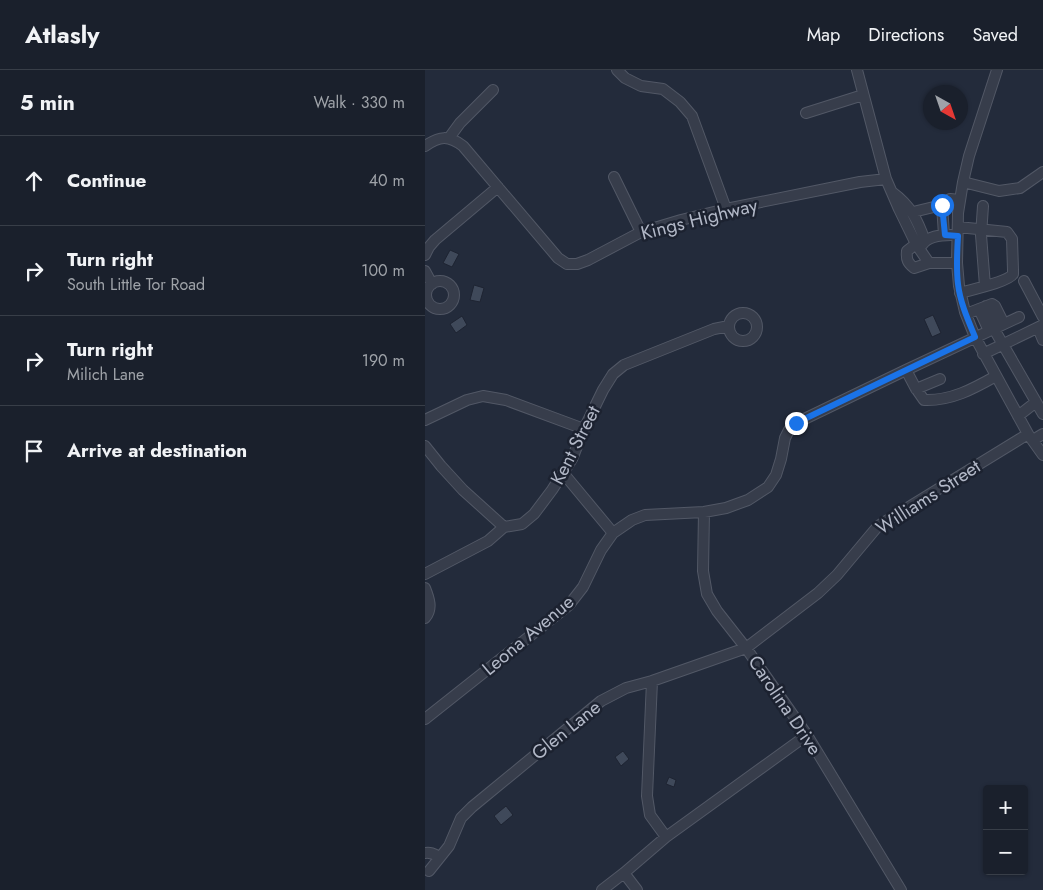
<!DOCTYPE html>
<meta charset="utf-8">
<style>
body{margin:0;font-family:Jost,sans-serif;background:#232834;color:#f1f3f6}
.controls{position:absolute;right:15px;bottom:15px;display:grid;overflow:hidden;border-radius:5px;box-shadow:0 1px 4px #0004}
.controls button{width:45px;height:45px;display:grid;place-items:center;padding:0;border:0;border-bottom:1px solid #383e48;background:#1a202c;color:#f1f3f6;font:25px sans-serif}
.compass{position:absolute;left:498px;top:15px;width:45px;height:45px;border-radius:50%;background:#1a202c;box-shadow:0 1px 4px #0004;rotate:140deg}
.stop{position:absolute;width:15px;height:15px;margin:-11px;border:4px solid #1a73e8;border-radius:50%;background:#fff}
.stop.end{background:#1a73e8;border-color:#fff;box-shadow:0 1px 5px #0008}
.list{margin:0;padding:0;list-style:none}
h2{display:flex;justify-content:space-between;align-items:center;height:65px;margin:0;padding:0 20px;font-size:21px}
h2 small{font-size:16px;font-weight:400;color:#9fa3a9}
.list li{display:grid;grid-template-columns:32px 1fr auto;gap:15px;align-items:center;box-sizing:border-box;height:90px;padding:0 20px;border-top:1px solid #383e48}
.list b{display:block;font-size:19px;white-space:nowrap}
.list p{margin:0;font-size:16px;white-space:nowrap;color:#9fa3a9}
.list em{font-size:16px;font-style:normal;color:#9fa3a9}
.icon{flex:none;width:28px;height:28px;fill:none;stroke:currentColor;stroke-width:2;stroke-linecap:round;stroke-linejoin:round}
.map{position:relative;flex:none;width:618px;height:820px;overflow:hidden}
header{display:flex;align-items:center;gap:30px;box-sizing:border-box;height:70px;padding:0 25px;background:#1a202c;border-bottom:1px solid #383e48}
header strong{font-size:24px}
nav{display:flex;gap:28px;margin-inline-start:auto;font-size:18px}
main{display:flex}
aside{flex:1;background:#1a202c}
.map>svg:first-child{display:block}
</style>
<header>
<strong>Atlasly</strong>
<nav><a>Map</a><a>Directions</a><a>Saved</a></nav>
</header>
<main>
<aside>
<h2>5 min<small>Walk · 330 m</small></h2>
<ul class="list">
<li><svg class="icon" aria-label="ahead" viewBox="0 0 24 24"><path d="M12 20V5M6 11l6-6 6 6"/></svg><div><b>Continue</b></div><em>40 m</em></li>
<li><svg class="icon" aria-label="right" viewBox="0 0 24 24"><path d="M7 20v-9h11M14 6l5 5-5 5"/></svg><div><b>Turn right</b><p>South Little Tor Road</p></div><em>100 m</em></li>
<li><svg class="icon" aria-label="right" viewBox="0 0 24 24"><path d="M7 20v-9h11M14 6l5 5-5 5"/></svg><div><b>Turn right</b><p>Milich Lane</p></div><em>190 m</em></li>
<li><svg class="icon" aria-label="arrive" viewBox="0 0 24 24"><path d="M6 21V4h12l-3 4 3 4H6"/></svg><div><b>Arrive at destination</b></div></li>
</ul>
</aside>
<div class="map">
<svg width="618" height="820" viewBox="0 0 618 820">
<rect width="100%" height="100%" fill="#232b3b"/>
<path fill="#3f495a" stroke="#1e2432" d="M25 180 34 184 27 197 18 193Z
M49 215 59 218 55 232 45 230Z
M508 245 516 263 507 267 499 249Z
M37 246 42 255 31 263 25 254Z
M198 681 204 689 196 696 190 687Z
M244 707 251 710 249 717 241 714Z
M81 736 88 745 76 755 69 746Z"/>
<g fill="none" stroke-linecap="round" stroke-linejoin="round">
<defs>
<path id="minor" d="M192 0 200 8 216 16 238 19 255 32 267 46 301 139
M432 0 461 109 474 139 491 174 504 193
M572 0 544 86 538 112 533 143 532 193 534 216 540 242 550 267 603 364 618 385
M381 43 438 25
M24 68 35 53 68 20
M0 76C15 66 23 65 38 76L133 188 142 194H152L163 190 216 162 256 150 301 139 435 112 461 109
M189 107 216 162
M538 112 574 121 595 118 618 102
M467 122C486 136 492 149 500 171
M558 136 556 165 560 216
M488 142 517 135
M533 157 582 162 587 169 588 200C588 202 588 203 588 204 583 212 545 220 535 223
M519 165 517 135 525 129 535 130
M491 174 482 181C481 190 483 193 489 198L504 193H532
M497 175C503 166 515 165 526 165
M0 185 4 177 10 170 73 117
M0 201 7 214
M599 211 618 247
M1 225a14 14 0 1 1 28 0a14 14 0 1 1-28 0Z
M561 236 571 258
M554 239 564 261
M304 257a14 14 0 1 1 28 0a14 14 0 1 1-28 0Z
M541 244 567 234 570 236 579 254
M613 258 618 270
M569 259 618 344
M558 284 618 255
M481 300 490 317 499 330C526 331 548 319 571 306
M491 319 515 309
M593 346 611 332
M0 350 42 330 58 326 81 330 159 359
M608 370 618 364
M0 376 16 396 38 420 79 457
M139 404 188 463
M279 442 278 501 282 524 292 541 321 578 382 665 476 820
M0 504 63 471 79 457 97 454 109 444 127 420 147 389 159 359 178 320 188 304 199 295 289 259 304 256
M0 518C4 528 8 539 0 548
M227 611 222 726 225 745 241 767
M0 649 144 535 158 517 176 480 188 463 207 450 220 445 279 442 301 438 323 430 343 417 351 405 356 389 360 368 364 360 371 353 481 300 594 247
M0 783C6 782 9 784 15 787
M4 801 24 776 36 748 47 737 176 631 201 618 227 611 321 578 393 523 412 505 453 456 603 364
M199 803 212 820
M177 820 199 803 241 767 382 665"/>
</defs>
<use href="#minor" stroke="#525866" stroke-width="12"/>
<use href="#minor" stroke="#373d4b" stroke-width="10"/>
</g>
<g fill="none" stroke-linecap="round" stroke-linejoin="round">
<path stroke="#1a73e8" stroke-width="6" d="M371 353 550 267C543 250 535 232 533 214 531 198 532 182 533 166L520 165 517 135"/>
</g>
<g text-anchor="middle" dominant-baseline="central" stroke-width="5" stroke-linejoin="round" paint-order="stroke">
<g font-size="19" fill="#b2b8c7" stroke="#1c2230">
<text transform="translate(274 149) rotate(-14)">Kings Highway</text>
<text transform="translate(150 375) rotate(-63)">Kent Street</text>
<text transform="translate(503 427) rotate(-33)">Williams Street</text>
<text transform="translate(103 565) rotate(-40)">Leona Avenue</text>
<text transform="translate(360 635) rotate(56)">Carolina Drive</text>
<text transform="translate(141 660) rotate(-39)">Glen Lane</text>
</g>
</g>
</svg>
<div class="controls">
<button>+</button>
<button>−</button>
</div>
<svg class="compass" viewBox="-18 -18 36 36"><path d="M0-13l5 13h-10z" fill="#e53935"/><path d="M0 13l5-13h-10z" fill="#9fa3a9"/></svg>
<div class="stop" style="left:517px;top:135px"></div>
<div class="stop end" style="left:371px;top:353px"></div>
</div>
</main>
